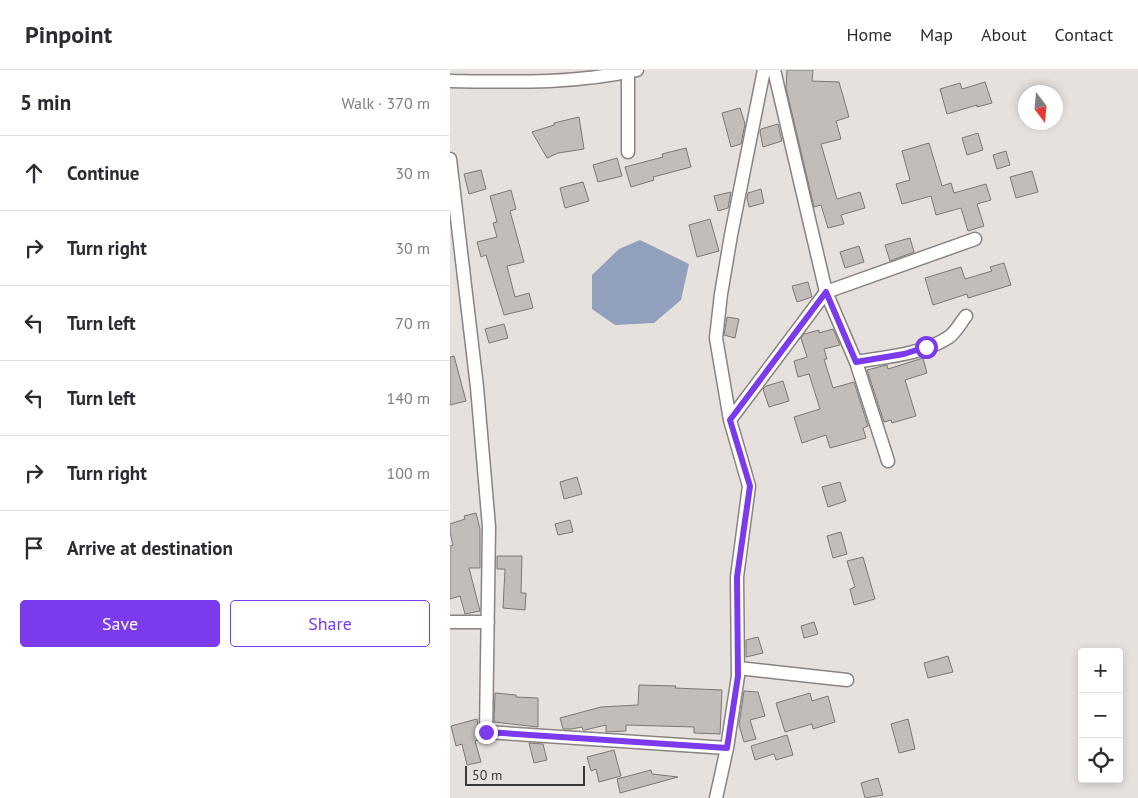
<!DOCTYPE html>
<meta charset="utf-8">
<style>
body{margin:0;font-family:"PT Sans",sans-serif;background:#f7f7f7;color:#2b2b33}
.controls{position:absolute;right:15px;bottom:15px;display:grid;overflow:hidden;border-radius:5px;box-shadow:0 2px 8px #0003}
.controls button{width:45px;height:45px;display:grid;place-items:center;padding:0;border:0;border-bottom:1px solid #e1e1e2;background:#fff;color:#2b2b33;font:25px sans-serif}
.compass{position:absolute;left:568px;top:15px;width:45px;height:45px;border-radius:50%;background:#fff;box-shadow:0 2px 8px #0003;rotate:164deg}
.scale{position:absolute;left:15px;bottom:12px;width:120px;box-sizing:border-box;padding-left:5px;border:2px solid #3b3938;border-top:0;font-size:14px;line-height:18px;white-space:nowrap;color:#3b3938;-webkit-text-stroke:4px #e7e1de;paint-order:stroke}
.stop{position:absolute;width:15px;height:15px;margin:-11px;border:4px solid #7c3aed;border-radius:50%;background:#fff}
.stop.end{background:#7c3aed;border-color:#fff;box-shadow:0 1px 5px #0008}
.list{margin:0;padding:0;list-style:none}
h2{display:flex;justify-content:space-between;align-items:center;height:65px;margin:0;padding:0 20px;font-size:21px}
h2 small{font-size:16px;font-weight:400;color:#7c7c81}
.list li{display:grid;grid-template-columns:32px 1fr auto;gap:15px;align-items:center;box-sizing:border-box;height:75px;padding:0 20px;border-top:1px solid #e1e1e2}
.list b{display:block;font-size:19px;white-space:nowrap}
.list em{font-size:16px;font-style:normal;color:#7c7c81}
.actions{display:flex;gap:10px;padding:15px 20px}
.actions a{flex:1;padding:11px 0;border:1px solid #7c3aed;border-radius:5px;text-align:center;font-size:18px;color:#7c3aed}
.actions .main{background:#7c3aed;color:#fff}
.icon{flex:none;width:28px;height:28px;fill:none;stroke:currentColor;stroke-width:2;stroke-linecap:round;stroke-linejoin:round}
.map{position:relative;flex:none;width:688px;height:728px;overflow:hidden}
header{display:flex;align-items:center;gap:30px;box-sizing:border-box;height:70px;padding:0 25px;background:#fff;border-bottom:1px solid #e1e1e2}
header strong{font-size:24px}
nav{display:flex;gap:28px;margin-inline-start:auto;font-size:18px}
main{display:flex}
aside{flex:1;background:#fff}
.map>svg:first-child{display:block}
</style>
<header>
<strong>Pinpoint</strong>
<nav><a>Home</a><a>Map</a><a>About</a><a>Contact</a></nav>
</header>
<main>
<aside>
<h2>5 min<small>Walk · 370 m</small></h2>
<ul class="list">
<li><svg class="icon" aria-label="ahead" viewBox="0 0 24 24"><path d="M12 20V5M6 11l6-6 6 6"/></svg><div><b>Continue</b></div><em>30 m</em></li>
<li><svg class="icon" aria-label="right" viewBox="0 0 24 24"><path d="M7 20v-9h11M14 6l5 5-5 5"/></svg><div><b>Turn right</b></div><em>30 m</em></li>
<li><svg class="icon" aria-label="left" viewBox="0 0 24 24"><path d="M17 20v-9H6M10 6l-5 5 5 5"/></svg><div><b>Turn left</b></div><em>70 m</em></li>
<li><svg class="icon" aria-label="left" viewBox="0 0 24 24"><path d="M17 20v-9H6M10 6l-5 5 5 5"/></svg><div><b>Turn left</b></div><em>140 m</em></li>
<li><svg class="icon" aria-label="right" viewBox="0 0 24 24"><path d="M7 20v-9h11M14 6l5 5-5 5"/></svg><div><b>Turn right</b></div><em>100 m</em></li>
<li><svg class="icon" aria-label="arrive" viewBox="0 0 24 24"><path d="M6 21V4h12l-3 4 3 4H6"/></svg><div><b>Arrive at destination</b></div></li>
</ul>
<div class="actions"><a class="main">Save</a><a>Share</a></div>
</aside>
<div class="map">
<svg width="688" height="728" viewBox="0 0 688 728">
<rect width="100%" height="100%" fill="#e7e1de"/>
<path fill="#91a1bd" d="M190 170 239 194 231 230 204 253 165 255 142 239V205L169 179Z"/>
<path fill="#c2bdb9" stroke="#7e7875" d="M337 0H363L362 11 389 12 399 47 386 51 391 69 371 74 387 129 410 122 415 138 391 145 394 154 378 158 371 135 364 137 336 18Z
M535 12 542 33 527 37V35L497 44 490 19 510 13 512 19Z
M290 38 295 54 291 74 281 77 272 43Z
M129 47 134 79 108 83 97 88 82 62 104 55V53Z
M328 54 332 71 313 77 310 62 311 59Z
M528 63 533 80 517 85 512 68Z
M479 73 492 116 501 113 504 123 536 114 541 130 527 134 534 156 518 161 511 138 486 145 481 126 452 134 446 114 460 110 452 81Z
M236 78 241 97 203 107 204 110 181 117 175 97 213 87 212 84Z
M556 81 560 95 547 99 543 85Z
M167 88 172 106 148 112 143 95Z
M31 100 36 119 19 124 14 104Z
M582 101 588 122 566 128 560 107Z
M133 112 139 131 115 138 110 118Z
M311 119 314 133 299 137 297 128 298 123Z
M61 120 66 139 60 141 74 192 57 196 65 227 79 223 83 238 54 245 36 185 31 187 27 172 47 167 43 153 47 152 40 126Z
M281 122 278 138 268 141 264 126Z
M260 149 269 181 247 187 239 155Z
M460 168 464 182 440 191 435 175Z
M409 176 414 192 395 198 390 182Z
M554 193 561 215 518 228 517 224 483 235 475 208 511 197 515 209 542 201 540 197Z
M358 212 362 227 347 232 342 216Z
M277 247 289 249 285 268 274 265Z
M54 254 58 268 39 273 35 259Z
M383 259 390 275 374 279 377 289H374L383 318 404 312 418 356 413 358 416 368 380 378 376 365 352 373 344 347 370 339 359 304 348 307 344 291 357 287 351 268 354 264 369 260V263Z
M4 286 16 331 0 335V287Z
M473 288 477 303 455 310 466 346 442 353 441 350 434 352 417 300 437 295 438 299Z
M333 311 339 331 319 337 313 319 316 316Z
M127 407 132 424 114 429 110 412Z
M390 412 396 431 378 437 372 417Z
M26 443 30 459V498H19L30 541 15 544 10 526 0 529V476L3 475 0 462V454L15 449 14 446Z
M120 450 123 462 108 465 105 454Z
M391 462 397 484 383 488 377 466Z
M47 486H72L71 523H76L75 540 53 538 55 499H47Z
M413 487 425 529 404 535 400 519 405 517 397 491Z
M364 552 368 564 354 568 351 556Z
M308 567 313 583 296 587V570Z
M498 586 503 602 478 608 474 593Z
M189 615 226 616 225 618 272 620 270 664 244 663V657L176 655V661L156 662V655L135 660H133L132 657 121 659H113L110 648 151 637 188 635Z
M294 621 308 622 315 646 300 650 306 669 294 672 289 655Z
M45 623 66 625V627L88 628V657L44 652Z
M360 623 362 631 378 626 385 652 363 659 362 654 335 662 326 633Z
M27 649 29 665 32 669 25 671 31 692 17 695 12 674 6 676 1 656Z
M458 649 465 679 449 683 441 654Z
M337 665 343 685 326 690 324 684 305 690 301 676Z
M79 673 93 674 97 690 84 693Z
M164 680 171 706 149 712 146 699 141 701 137 687Z
M201 700 202 704 228 707 170 723 167 709Z
M428 708 433 725 415 728 411 713Z"/>
<g fill="none" stroke-linecap="round" stroke-linejoin="round">
<defs>
<path id="minor" d="M324 0 376 222 406 292 438 391
M178 2V82
M0 11C63 12 125 14 187 0
M0 89 27 317 39 457 36 662 277 678
M406 292C435 287 474 284 499 267 506 262 511 252 516 246
M280 350 376 222 525 169
M0 552H38
M288 598 397 610
M266 728 277 678 288 606 287 507 299 416 280 350 266 268 271 224 281 165 314 0"/>
</defs>
<use href="#minor" stroke="#898481" stroke-width="15"/>
<use href="#minor" stroke="#fff" stroke-width="12"/>
</g>
<g fill="none" stroke-linecap="round" stroke-linejoin="round">
<path stroke="#7c3aed" stroke-width="6" d="M36 662 277 678 288 606 287 507 300 416 280 350 376 222 406 292 454 284 476 277"/>
</g>
</svg>
<div class="controls">
<button>+</button>
<button>−</button>
<button><svg class="icon" aria-label="locate" viewBox="0 0 24 24"><circle cx="12" cy="12" r="6"/><path d="M12 2v4M12 18v4M2 12h4M18 12h4"/></svg></button>
</div>
<svg class="compass" viewBox="-18 -18 36 36"><path d="M0-13l5 13h-10z" fill="#e53935"/><path d="M0 13l5-13h-10z" fill="#7c7c81"/></svg>
<div class="scale">50 m</div>
<div class="stop" style="left:476px;top:277px"></div>
<div class="stop end" style="left:36px;top:662px"></div>
</div>
</main>
